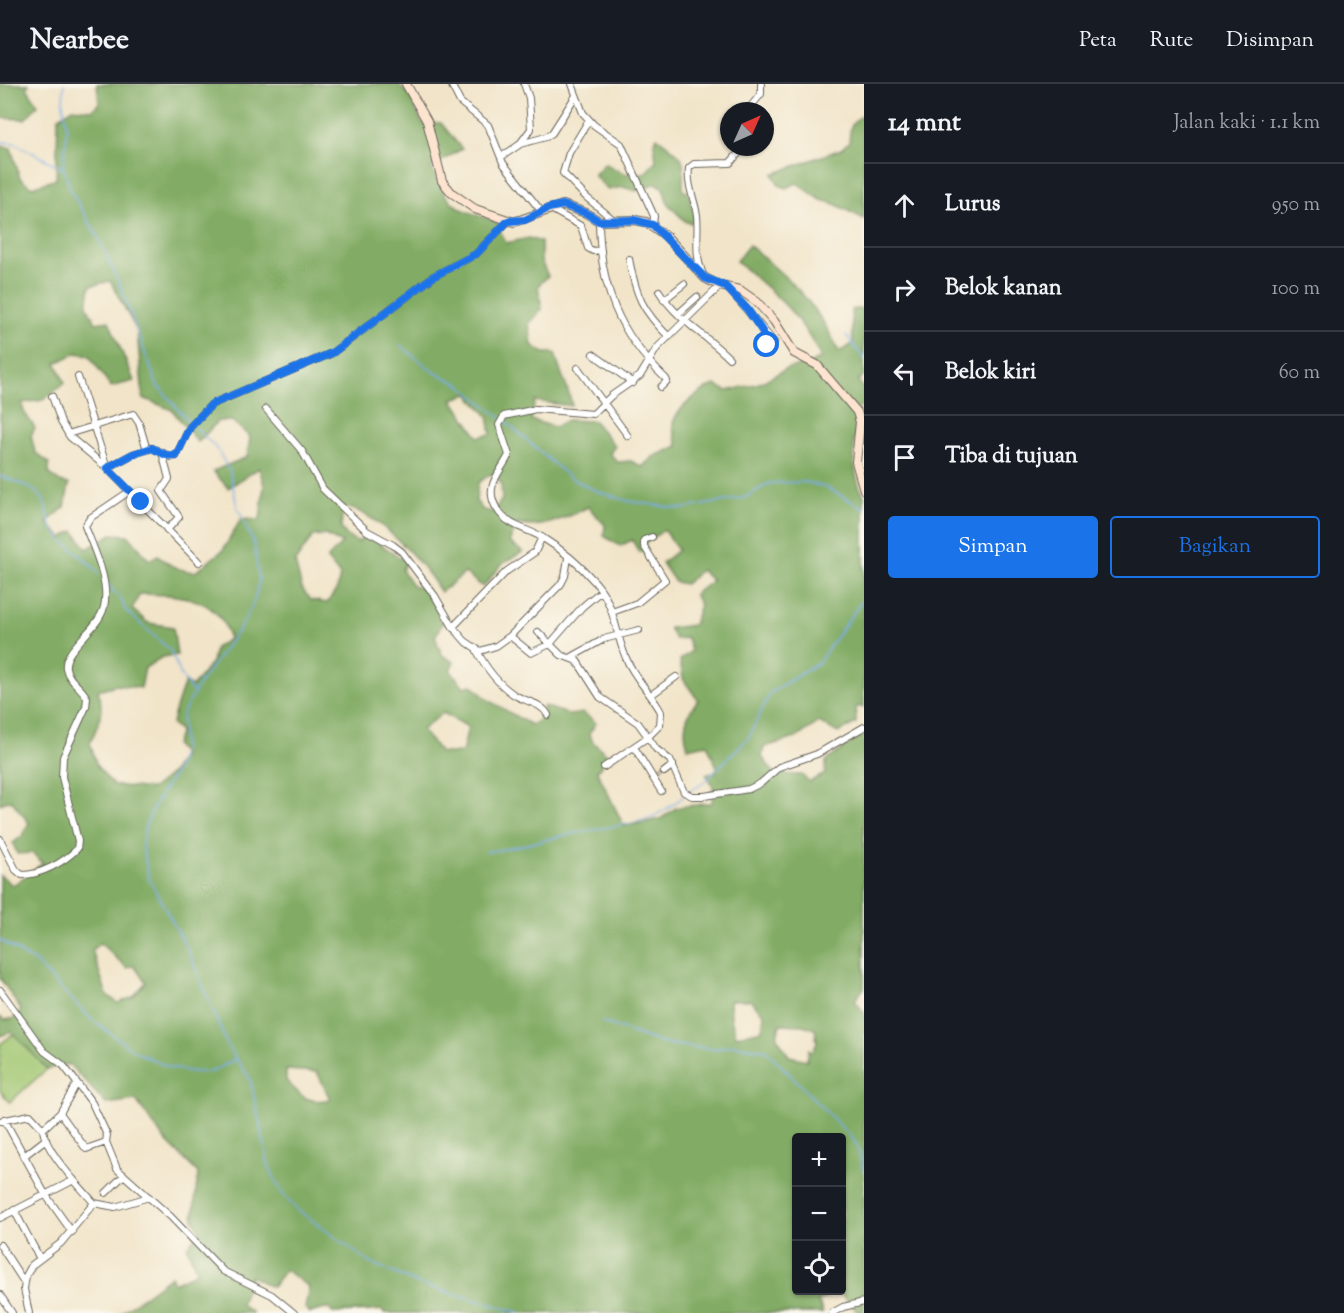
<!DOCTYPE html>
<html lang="id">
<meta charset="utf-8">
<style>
body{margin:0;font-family:"Sorts Mill Goudy",serif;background:#20242c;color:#f1f3f6}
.controls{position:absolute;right:18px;bottom:18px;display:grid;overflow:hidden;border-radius:6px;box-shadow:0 2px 4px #0004}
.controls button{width:54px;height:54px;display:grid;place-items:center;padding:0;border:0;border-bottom:2px solid #363941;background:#171b24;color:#f1f3f6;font:30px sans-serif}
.compass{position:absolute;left:720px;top:18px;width:54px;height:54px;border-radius:50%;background:#171b24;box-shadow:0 2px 4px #0004;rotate:45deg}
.stop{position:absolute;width:18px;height:18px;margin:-14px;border:4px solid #1a73e8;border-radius:50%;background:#fff}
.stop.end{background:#1a73e8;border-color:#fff;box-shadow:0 2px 6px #0008}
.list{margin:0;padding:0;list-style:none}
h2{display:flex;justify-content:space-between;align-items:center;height:78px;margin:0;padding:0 24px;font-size:26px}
h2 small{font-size:20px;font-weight:400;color:#9ea1a6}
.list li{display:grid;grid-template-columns:39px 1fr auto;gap:18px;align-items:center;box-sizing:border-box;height:84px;padding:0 24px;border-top:2px solid #363941}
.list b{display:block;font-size:22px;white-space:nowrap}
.list em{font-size:20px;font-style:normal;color:#9ea1a6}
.actions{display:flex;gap:12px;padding:18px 24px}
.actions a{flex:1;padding:14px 0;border:2px solid #1a73e8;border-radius:6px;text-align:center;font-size:21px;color:#1a73e8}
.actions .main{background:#1a73e8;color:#fff}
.icon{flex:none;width:33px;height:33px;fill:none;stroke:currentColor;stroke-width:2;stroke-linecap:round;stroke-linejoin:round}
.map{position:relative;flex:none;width:864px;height:1229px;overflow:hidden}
header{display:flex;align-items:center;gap:36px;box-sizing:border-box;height:84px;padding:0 30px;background:#171b24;border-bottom:2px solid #363941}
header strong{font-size:28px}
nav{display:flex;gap:33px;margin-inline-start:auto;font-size:21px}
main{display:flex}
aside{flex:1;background:#171b24}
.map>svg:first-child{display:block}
</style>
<header>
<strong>Nearbee</strong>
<nav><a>Peta</a><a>Rute</a><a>Disimpan</a></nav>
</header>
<main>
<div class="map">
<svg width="864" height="1229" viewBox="0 0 864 1229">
<rect width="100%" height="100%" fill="#fbf7ec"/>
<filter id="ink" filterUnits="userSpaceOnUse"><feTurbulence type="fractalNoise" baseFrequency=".0167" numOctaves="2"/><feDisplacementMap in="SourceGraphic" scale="12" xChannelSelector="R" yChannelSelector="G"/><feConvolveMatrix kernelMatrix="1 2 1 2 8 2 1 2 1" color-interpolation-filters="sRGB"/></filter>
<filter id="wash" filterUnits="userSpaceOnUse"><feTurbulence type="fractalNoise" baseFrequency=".008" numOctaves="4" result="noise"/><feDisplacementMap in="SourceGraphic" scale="24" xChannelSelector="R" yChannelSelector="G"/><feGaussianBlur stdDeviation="1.35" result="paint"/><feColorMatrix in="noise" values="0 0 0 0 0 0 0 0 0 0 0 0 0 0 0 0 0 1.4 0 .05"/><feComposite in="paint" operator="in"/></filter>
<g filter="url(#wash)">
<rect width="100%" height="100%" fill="#f1e4c8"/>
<path fill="#a3c873" stroke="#607248" stroke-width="1.5" d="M14 950 47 985 10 1018 0 1007V960Z"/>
<path fill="#82ac65" stroke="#4f6440" stroke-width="1.5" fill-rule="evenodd" d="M0 0H29L27 4 38 21 25 35 0 34Z
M97 0H397L408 9 422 39H441L462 65 431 83C449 124 454 124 496 137L506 159 529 154 541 158V177L548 192 538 202 542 225 529 240 532 261 544 269H555C559 288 569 304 572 322L535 317 531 336 555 343 567 336 594 337 615 362 610 369 617 378 631 377 642 383 653 373 678 362C676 355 672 345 673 339 677 324 702 305 715 301L727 307 760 299 788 284 807 281 821 274C797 225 776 212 736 177L749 161C789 195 817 218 839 268L853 260 851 226 864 224V291L858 297 864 305V320L854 328C859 341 854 348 854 361 853 380 855 396 864 412V623H856V639L838 649 819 638 796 654 764 663 762 673 775 690 802 691 809 698 825 690 826 677 864 650V904L855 916 864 929V1229H859L838 1207 842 1206V1054H796V1206L837 1207 818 1217 823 1229H385L382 1226 333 1229 328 1224 310 1229 305 1224 309 1203 285 1186 272 1203 250 1192 241 1221 253 1229H121L171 1192 174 1199 197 1188 187 1163 200 1147 193 1135 198 1089 164 1055 136 1016 106 1020 69 980 47 985 12 948 0 952V933L5 936 15 934 21 926 0 894V791L13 801 43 779 32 769 17 770 13 759 22 752 29 739 11 716 0 720V62L11 64 20 94 32 103 56 95 58 34 73 24 92 26 99 19ZM110 197 137 247 143 314 172 326 198 358 218 337H232L250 353 247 373 213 387 228 404 259 384 264 401 260 436 241 435 223 466 195 488C179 486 169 482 158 471L149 476 128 451 112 450 87 465 74 447 62 454 47 438 65 423 69 400 60 398 49 389V379L35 368 31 352 35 344 24 328 22 319 43 316 65 299 56 279 76 269 89 271 111 303 134 297 109 237 96 239 87 222 90 202ZM468 310 488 332 491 350 478 353 452 315ZM491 390 501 399 502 415 494 428 483 426 476 417 478 399ZM343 423C377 426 424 481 441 508L465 489 483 503 502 480 523 468 509 458 518 440C540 447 567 433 588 423L605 441 604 452 620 462 632 456 639 468 646 467 644 460 664 446 678 466 662 479 675 498 685 500 701 486 712 497 694 510 700 521 693 541 669 544 675 555 687 554 691 567 680 576 683 595 698 616C685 632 682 645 688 664L707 660 717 683 716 689 706 690 713 703 712 719 686 722 676 724 660 735 624 742 597 687 609 672 594 659 589 650 596 639 583 629 570 631 544 622 538 637 531 641 488 616 472 601 464 603 450 586 454 578 442 571 435 553 444 536 425 506 412 501 402 486 406 478 367 451 358 458 348 453 341 444ZM325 451 342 459 327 475 340 491 337 505 327 519 311 516 302 505 295 478 313 452ZM140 510C176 510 221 512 229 555L215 564 212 578 192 603 185 599C183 602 172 635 172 640L180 647 175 661 183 671 172 689 152 705 113 701 97 682 90 659C99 639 105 627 98 606L116 601 141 604 145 584 162 573 177 571 173 543 148 539 132 525ZM443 629 468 643 462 669H441L422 646ZM100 859 127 884 134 882 146 898 133 913 118 919 107 911 92 866ZM730 916H750L764 930 762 946 736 952 731 934ZM780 940 803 941 815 945 817 958 812 968 809 965 807 976 789 972 777 953ZM286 986 317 988 330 1015C309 1021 300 1012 286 996Z
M864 30V135L835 120 821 116 797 99 786 104 779 101 773 90 841 65 849 58C851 41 848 41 864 30Z
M657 53C689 78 683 70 683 107L688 108 695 132 693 139 686 138 668 120 663 104 656 99 636 107 623 103 608 106 594 91 605 79C617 87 634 96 647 87 652 83 650 80 656 77L654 58Z"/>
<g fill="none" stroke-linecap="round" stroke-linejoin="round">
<path stroke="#7cace7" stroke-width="1.5" d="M64 0 63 20 67 43 63 84 71 107 99 155 121 204 157 301 191 340
M0 58 14 59 62 84
M846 251 864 275
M400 261 434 288 459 300 501 334
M505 337 569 393 596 407 628 417 680 425 744 414 770 399 806 398 825 403 864 424
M195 343 217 365 230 388 237 422 254 460 259 495 255 515 242 541 199 600 182 631 183 665 178 683 155 720 145 743 142 761 149 795 188 866 228 963 250 995 269 1083 282 1109 295 1124 369 1178 419 1200 521 1229
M0 392C13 397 33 402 42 414 49 424 46 440 58 452 71 465 87 475 99 490
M106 498 122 517 125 526 170 566 182 593 194 610
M690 707 703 699 749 653 770 609 818 579 864 514
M486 768C518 764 549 754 581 748 626 739 646 744 684 712
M0 856 35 878 91 935 136 968 171 984 194 988H211L236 975
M602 938 665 960 714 965 734 961 766 966 851 1053 857 1061 864 1087"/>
</g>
</g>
<g filter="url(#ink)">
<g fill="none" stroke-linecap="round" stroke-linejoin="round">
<path stroke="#c6bca6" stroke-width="6" stroke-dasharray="6 3" stroke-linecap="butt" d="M656 693 664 688"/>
<defs>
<path id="street" d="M451 0 460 18 488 41 503 79 541 127
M572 0 583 29 594 41 621 60 654 132 653 141
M747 27 761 10V0
M589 36 569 69 563 89 586 113 615 137
M520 60 546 53 552 49 575 13
M501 73 519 61 531 45 529 14 524 0
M549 124 581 142 588 164 593 167 601 166
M599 137C600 203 618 249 666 295L667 297 661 303
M629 175C636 212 642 226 669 253
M702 188C694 169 699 150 697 131 694 113 687 102 689 84L694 80 730 79 744 63
M720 202 657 264 640 292 611 312 593 330 536 325 504 332 499 341 509 371C500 389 483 403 497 425 507 442 526 444 543 454 561 465 581 482 595 498 615 520 615 549 626 574 634 594 651 609 661 628L660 641 648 653 656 665 670 676 684 708 692 712H704L749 705 761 699 779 683 817 670 864 643
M728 204 774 258
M659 207C676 235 706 251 729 274
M664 216 684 200
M678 230 697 213
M764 250 767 261
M593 270 633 299
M578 284 628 352
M78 293 107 384
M52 312 61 338 70 353 107 384
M266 325 302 367 323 405 367 447 393 461 402 468 435 512 453 543 465 557 480 567 496 562 510 552 531 569 550 560 561 571 577 577 600 613 638 639 648 653 604 683
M68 350 133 330 139 339 147 366
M162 368 169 395 161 407 179 433 167 446
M199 478 107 384 133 370 152 364 171 373 176 372 190 343 212 320 332 269 434 192 476 170 508 137
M612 528 637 519 665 496 644 462V456L652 453
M453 543 507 487 535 468 542 453
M538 548 550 560 582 523 601 507
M510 552 561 500 565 492 568 474
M477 567C486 584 497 599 513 610 525 618 541 618 548 631
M570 574 604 555 639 546
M651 611 676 593
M634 663 661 707
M664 688 673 681
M0 755 16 786 22 791C41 791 64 778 77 765L78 757 62 693 63 673 86 623 87 614C82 603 68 597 66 584 63 565 99 545 104 523 110 497 94 466 85 442L90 434 130 407
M0 906 44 967 63 981 77 999 60 1029 43 1045C45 1068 79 1101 94 1119L61 1159 32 1181 26 1192 24 1205 29 1229
M77 999 92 1019 107 1051 106 1058 117 1085 171 1133 223 1187 272 1211 294 1229
M60 1029 86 1065 106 1058
M4 1035 45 1110 72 1148
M0 1037 30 1031 43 1045
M24 1072 46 1055
M106 1109 124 1091
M94 1119 115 1123 149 1113
M14 1126 39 1173
M0 1134 74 1096
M0 1161 24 1198
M0 1211 12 1229
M832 1229 843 1223 864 1218"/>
<path id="secondary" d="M406 0 427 37 442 97 452 109 475 125 514 138 563 121 586 129 599 137 635 136 646 138 666 152 705 194 720 202 740 206 757 218 774 237 794 269 817 281 857 328 860 338 856 378 864 406"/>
</defs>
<use href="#street" stroke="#676258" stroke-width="8"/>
<use href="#secondary" stroke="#676258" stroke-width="10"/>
<use href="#street" stroke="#fff" stroke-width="6"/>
<use href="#secondary" stroke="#fde4d0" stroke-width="8"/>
</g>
</g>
<g fill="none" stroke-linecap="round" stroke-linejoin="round" filter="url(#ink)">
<path stroke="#1a73e8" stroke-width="8" d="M141 418 107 384 133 370 152 364 166 371 176 372 190 343 212 320 332 269 434 192 476 170 508 137 525 136 549 124 563 121 586 129 599 137 635 136 653 141 705 194 725 202 747 225 762 247 767 261"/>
</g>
</svg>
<div class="controls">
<button>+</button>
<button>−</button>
<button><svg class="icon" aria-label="locate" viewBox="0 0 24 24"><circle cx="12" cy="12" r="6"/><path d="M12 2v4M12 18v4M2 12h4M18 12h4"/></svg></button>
</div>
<svg class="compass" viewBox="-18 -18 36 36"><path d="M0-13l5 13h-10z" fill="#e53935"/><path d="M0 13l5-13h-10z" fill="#9ea1a6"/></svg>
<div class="stop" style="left:767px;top:261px"></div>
<div class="stop end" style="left:141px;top:418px"></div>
</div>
<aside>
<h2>14 mnt<small>Jalan kaki · 1.1 km</small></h2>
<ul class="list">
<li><svg class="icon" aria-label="ahead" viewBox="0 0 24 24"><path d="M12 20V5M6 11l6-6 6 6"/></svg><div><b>Lurus</b></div><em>950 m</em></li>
<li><svg class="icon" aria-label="right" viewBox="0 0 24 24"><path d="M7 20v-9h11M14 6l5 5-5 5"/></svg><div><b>Belok kanan</b></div><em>100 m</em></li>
<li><svg class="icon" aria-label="left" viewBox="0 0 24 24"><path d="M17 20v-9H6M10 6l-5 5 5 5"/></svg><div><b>Belok kiri</b></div><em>60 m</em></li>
<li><svg class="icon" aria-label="arrive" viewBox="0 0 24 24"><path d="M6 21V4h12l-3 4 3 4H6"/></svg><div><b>Tiba di tujuan</b></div></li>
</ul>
<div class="actions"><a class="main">Simpan</a><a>Bagikan</a></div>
</aside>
</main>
